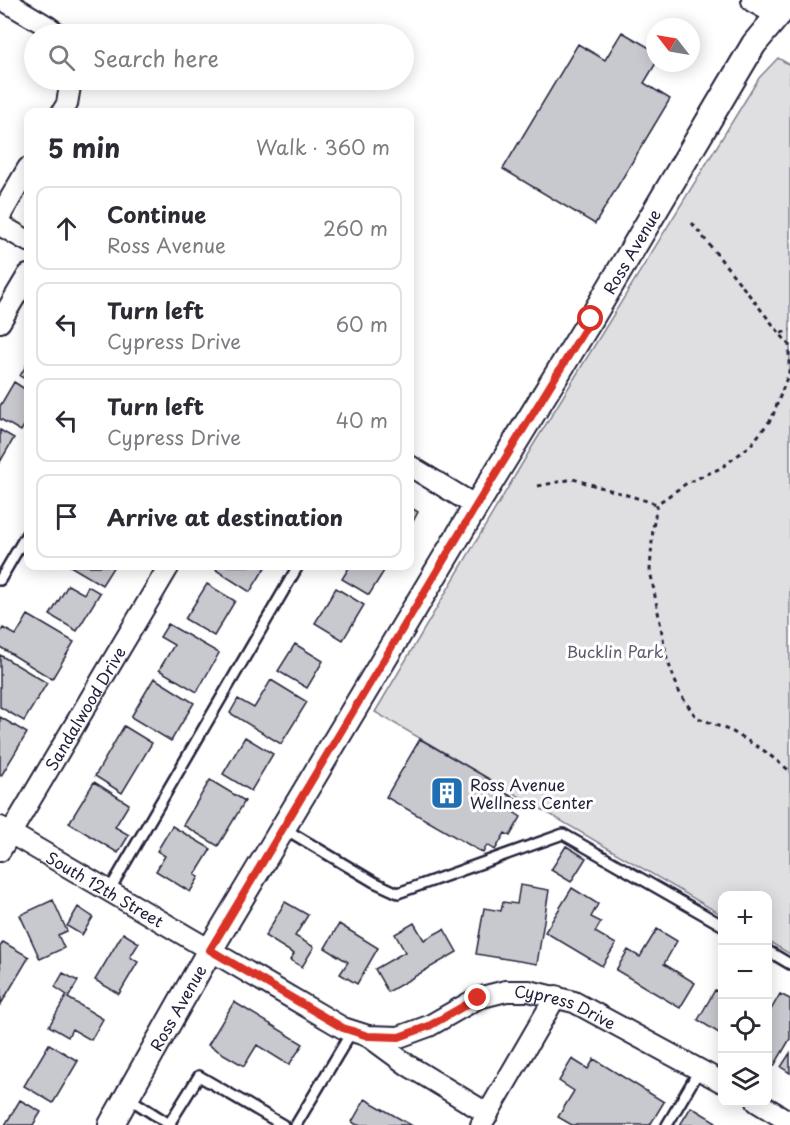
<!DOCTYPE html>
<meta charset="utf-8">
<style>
body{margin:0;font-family:"Playpen Sans",sans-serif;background:#f7f7f7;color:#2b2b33}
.controls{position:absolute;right:18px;bottom:18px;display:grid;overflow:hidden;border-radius:12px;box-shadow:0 3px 15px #0003}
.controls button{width:54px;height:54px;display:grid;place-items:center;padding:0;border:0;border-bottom:2px solid #e1e1e2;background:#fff;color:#2b2b33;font:30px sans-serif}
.compass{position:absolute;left:646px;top:18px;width:54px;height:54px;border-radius:50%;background:#fff;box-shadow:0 3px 15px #0003;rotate:301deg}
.stop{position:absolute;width:18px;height:18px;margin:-14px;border:4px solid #d93025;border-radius:50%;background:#fff}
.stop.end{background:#d93025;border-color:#fff;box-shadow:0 2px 6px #0008}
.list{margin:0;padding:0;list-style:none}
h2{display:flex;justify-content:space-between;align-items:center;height:78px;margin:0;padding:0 24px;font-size:26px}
h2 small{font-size:20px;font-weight:400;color:#7c7c81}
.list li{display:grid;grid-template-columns:39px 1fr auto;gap:18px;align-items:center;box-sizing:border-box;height:84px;margin:0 12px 12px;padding:0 12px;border:2px solid #e1e1e2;border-radius:12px}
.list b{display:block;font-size:22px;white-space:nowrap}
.list p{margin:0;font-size:20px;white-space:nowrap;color:#7c7c81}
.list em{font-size:20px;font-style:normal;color:#7c7c81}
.icon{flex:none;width:33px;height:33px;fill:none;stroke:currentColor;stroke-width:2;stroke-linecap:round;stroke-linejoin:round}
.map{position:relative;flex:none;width:790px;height:1125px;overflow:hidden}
.search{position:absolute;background:#fff;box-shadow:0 3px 15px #0003;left:24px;top:24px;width:390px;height:66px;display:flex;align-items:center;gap:15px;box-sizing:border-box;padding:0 21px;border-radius:33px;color:#7c7c81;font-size:22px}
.panel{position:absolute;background:#fff;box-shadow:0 3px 15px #0003;left:24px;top:108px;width:390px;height:462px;border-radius:12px}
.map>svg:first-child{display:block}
</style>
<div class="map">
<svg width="790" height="1125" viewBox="0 0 790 1125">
<rect width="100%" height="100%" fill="#fff"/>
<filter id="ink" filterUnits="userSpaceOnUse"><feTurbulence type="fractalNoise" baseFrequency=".0167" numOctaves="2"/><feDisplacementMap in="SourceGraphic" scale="12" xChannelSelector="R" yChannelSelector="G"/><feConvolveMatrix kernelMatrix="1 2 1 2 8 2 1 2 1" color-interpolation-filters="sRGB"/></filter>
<g filter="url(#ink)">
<path fill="#dfdfe2" stroke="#80808e" stroke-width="1.5" d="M778 58 790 65V954L768 941V896H722V915L375 712 532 447 759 78Z"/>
<path fill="#c8c8cf" stroke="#22223b" stroke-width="1.5" d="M622 32 655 51 656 63 644 83 670 99 595 224 503 169 578 44 605 60Z
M28 362V381L20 376Z
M14 382 28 391V419L21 431 0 419V406Z
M0 430 14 438 0 462Z
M410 507 418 512 410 527Z
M70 566H114L102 585Z
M219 566H266L250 592 216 570Z
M350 566H387L369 595 342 579Z
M207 584 235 601 214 636 185 619Z
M68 585 84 594 88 586 100 593 77 631 50 615Z
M336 588 364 605 343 640 315 623Z
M28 615 74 642 52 679 0 647V633L3 628 16 635Z
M168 624 219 653 197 692 159 670 174 645 160 637Z
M295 644 323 661 307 688 278 671Z
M0 655 47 683 24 721 0 707Z
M154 678 194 703 171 741 131 717Z
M271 680 307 702 281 744 230 713 238 699 254 708Z
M0 717 27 733 1 776 0 775Z
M124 726 152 743 122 793 95 776Z
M245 737 273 754 251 791 223 774Z
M420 739 501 786 500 790 518 800 512 811 521 817 510 836 505 833 495 850 487 845 483 853 386 797Z
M210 780 245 801 218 846 183 825Z
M94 782 129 804 115 827 129 835 118 853 69 823Z
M172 826 211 849 195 875 199 877 190 892 156 871 165 856 157 851Z
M566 846 586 858 571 882 551 870Z
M520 885 549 890 537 964 476 954 484 908 501 911 503 902 517 904Z
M572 888 598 904 591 917 601 922 595 932 616 944 602 966 545 932Z
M53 900 67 931 58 935 64 948 40 959 20 915Z
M285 902 308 915 295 936 314 947 302 967 290 960 294 954 265 936Z
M78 907 93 917 82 935 67 926Z
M414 923 424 940 444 929 457 952 388 992 375 969 405 952 395 934Z
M339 924 378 948 357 984 340 974 348 962 325 948Z
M657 929 677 941 664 964 695 983 680 1008 616 970 628 950 640 957Z
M123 933 139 943 130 957 138 962 119 994 95 980Z
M3 942 29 957 1 1004 0 947Z
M63 973 78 981 68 998 103 1019 91 1040 72 1029 68 1037 49 1026 67 995 55 987Z
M715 990 722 994V1035L698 1020Z
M780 994 790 999V1039L774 1066 768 1062V1015Z
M234 1002 303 1044 289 1065 257 1045 244 1066 208 1045Z
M49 1044 78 1061 53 1103 24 1086Z
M790 1053V1073L781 1067Z
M572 1059 588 1069 594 1059 664 1102 650 1125H572L558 1117 574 1091 559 1081Z
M365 1099 411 1125H357L352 1122Z
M20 1100 41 1112 33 1125H5Z
M691 1107 716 1122 714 1125H680Z"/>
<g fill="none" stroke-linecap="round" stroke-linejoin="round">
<defs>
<path id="service" d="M0 580 28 532
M285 829 374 882 398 893 563 834 722 925
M109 891 298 566
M768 951 790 964
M127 1097 169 1124 168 1125
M171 1125 169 1124 199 1076 283 1125
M296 1125 352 1031
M667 1125 700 1069"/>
<g id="minor">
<path d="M3 0 47 26 58 34"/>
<path d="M62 112 67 104 71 80"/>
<path d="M0 216 28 168"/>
<path d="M0 225 28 241"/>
<path d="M0 322 28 275"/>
<path d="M410 466 476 506"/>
<path id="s1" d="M0 827 343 1028 368 1036 399 1037 429 1026 478 998 506 991H529L574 1002 722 1082"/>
<path id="s2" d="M0 851 169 566"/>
<path d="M368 1036 409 1066 488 1114"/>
<path d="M757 1102 790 1122"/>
<path d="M481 1125 556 996"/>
</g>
<g id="tertiary">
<path d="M754 0 779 14"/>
<path id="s3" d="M111 1125 210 950 283 828 476 506 591 319 754 44 779 14 787 0"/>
</g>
</defs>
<use href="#service" stroke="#22223b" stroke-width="14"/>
<use href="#minor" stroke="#22223b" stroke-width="24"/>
<use href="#tertiary" stroke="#22223b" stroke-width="28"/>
<path stroke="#22223b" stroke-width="3" stroke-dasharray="4.5 4.5" stroke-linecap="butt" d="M692 223 789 345V372L772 418 750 446 721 468 687 483 657 504 653 528 650 570 667 659 680 694 696 717 733 732 763 750 790 771
M781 333 790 330
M538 486 573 479 657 504"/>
<use href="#service" stroke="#fff" stroke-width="9"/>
<use href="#minor" stroke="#fff" stroke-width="20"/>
<use href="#tertiary" stroke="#fff" stroke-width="24"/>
</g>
</g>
<g fill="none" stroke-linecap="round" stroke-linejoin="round" filter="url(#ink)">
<path stroke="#d93025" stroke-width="8" d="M478 998 429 1026 399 1037 368 1036 343 1028 210 950 476 506 591 319"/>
</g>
<defs>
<symbol id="building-square" viewBox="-11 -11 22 22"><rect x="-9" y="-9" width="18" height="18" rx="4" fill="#1f6fb2" stroke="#fff"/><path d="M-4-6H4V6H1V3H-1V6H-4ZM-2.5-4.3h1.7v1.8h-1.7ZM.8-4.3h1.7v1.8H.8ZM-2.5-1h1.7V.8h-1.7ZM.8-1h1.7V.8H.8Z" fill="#fff"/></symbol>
</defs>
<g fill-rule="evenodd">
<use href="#building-square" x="428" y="774" width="38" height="38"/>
</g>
<g text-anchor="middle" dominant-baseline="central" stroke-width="6" stroke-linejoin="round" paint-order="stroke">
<g font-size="16" fill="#22223b" stroke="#fff">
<text stroke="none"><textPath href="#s3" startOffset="1017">Ross Avenue</textPath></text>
<text stroke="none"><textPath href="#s2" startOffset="166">Sandalwood Drive</textPath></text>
<text stroke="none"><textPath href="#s1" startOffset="122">South 12th Street</textPath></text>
<text stroke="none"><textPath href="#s3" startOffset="135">Ross Avenue</textPath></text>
<text stroke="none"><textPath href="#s1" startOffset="634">Cypress Drive</textPath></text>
</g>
<g font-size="16" fill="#5b5b6d" stroke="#fff">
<text x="615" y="651">Bucklin Park</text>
</g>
<g font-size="16" fill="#22223b" stroke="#fff" text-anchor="start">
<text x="470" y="784">Ross Avenue<tspan x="470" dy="18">Wellness Center</tspan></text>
</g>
</g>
</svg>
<div class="controls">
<button>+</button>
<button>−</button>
<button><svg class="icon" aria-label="locate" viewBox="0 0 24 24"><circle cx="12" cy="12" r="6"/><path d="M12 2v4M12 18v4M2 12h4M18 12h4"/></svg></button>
<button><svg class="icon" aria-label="layers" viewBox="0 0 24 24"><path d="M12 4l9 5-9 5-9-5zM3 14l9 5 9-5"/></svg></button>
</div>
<svg class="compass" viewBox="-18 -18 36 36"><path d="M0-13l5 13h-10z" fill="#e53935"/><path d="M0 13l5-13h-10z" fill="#7c7c81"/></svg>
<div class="stop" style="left:591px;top:319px"></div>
<div class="stop end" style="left:478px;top:998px"></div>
<div class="search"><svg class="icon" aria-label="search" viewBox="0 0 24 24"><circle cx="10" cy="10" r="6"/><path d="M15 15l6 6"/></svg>Search here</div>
<section class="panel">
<h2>5 min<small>Walk · 360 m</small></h2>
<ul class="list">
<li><svg class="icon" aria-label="ahead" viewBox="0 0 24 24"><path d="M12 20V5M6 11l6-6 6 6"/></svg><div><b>Continue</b><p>Ross Avenue</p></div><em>260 m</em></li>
<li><svg class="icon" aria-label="left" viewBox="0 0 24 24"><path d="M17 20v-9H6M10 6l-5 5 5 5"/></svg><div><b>Turn left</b><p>Cypress Drive</p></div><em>60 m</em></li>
<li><svg class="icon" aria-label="left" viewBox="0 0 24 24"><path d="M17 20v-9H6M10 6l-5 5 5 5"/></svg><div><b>Turn left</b><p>Cypress Drive</p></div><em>40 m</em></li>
<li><svg class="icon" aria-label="arrive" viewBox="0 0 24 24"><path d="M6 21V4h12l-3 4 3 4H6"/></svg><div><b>Arrive at destination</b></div></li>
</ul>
</section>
</div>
